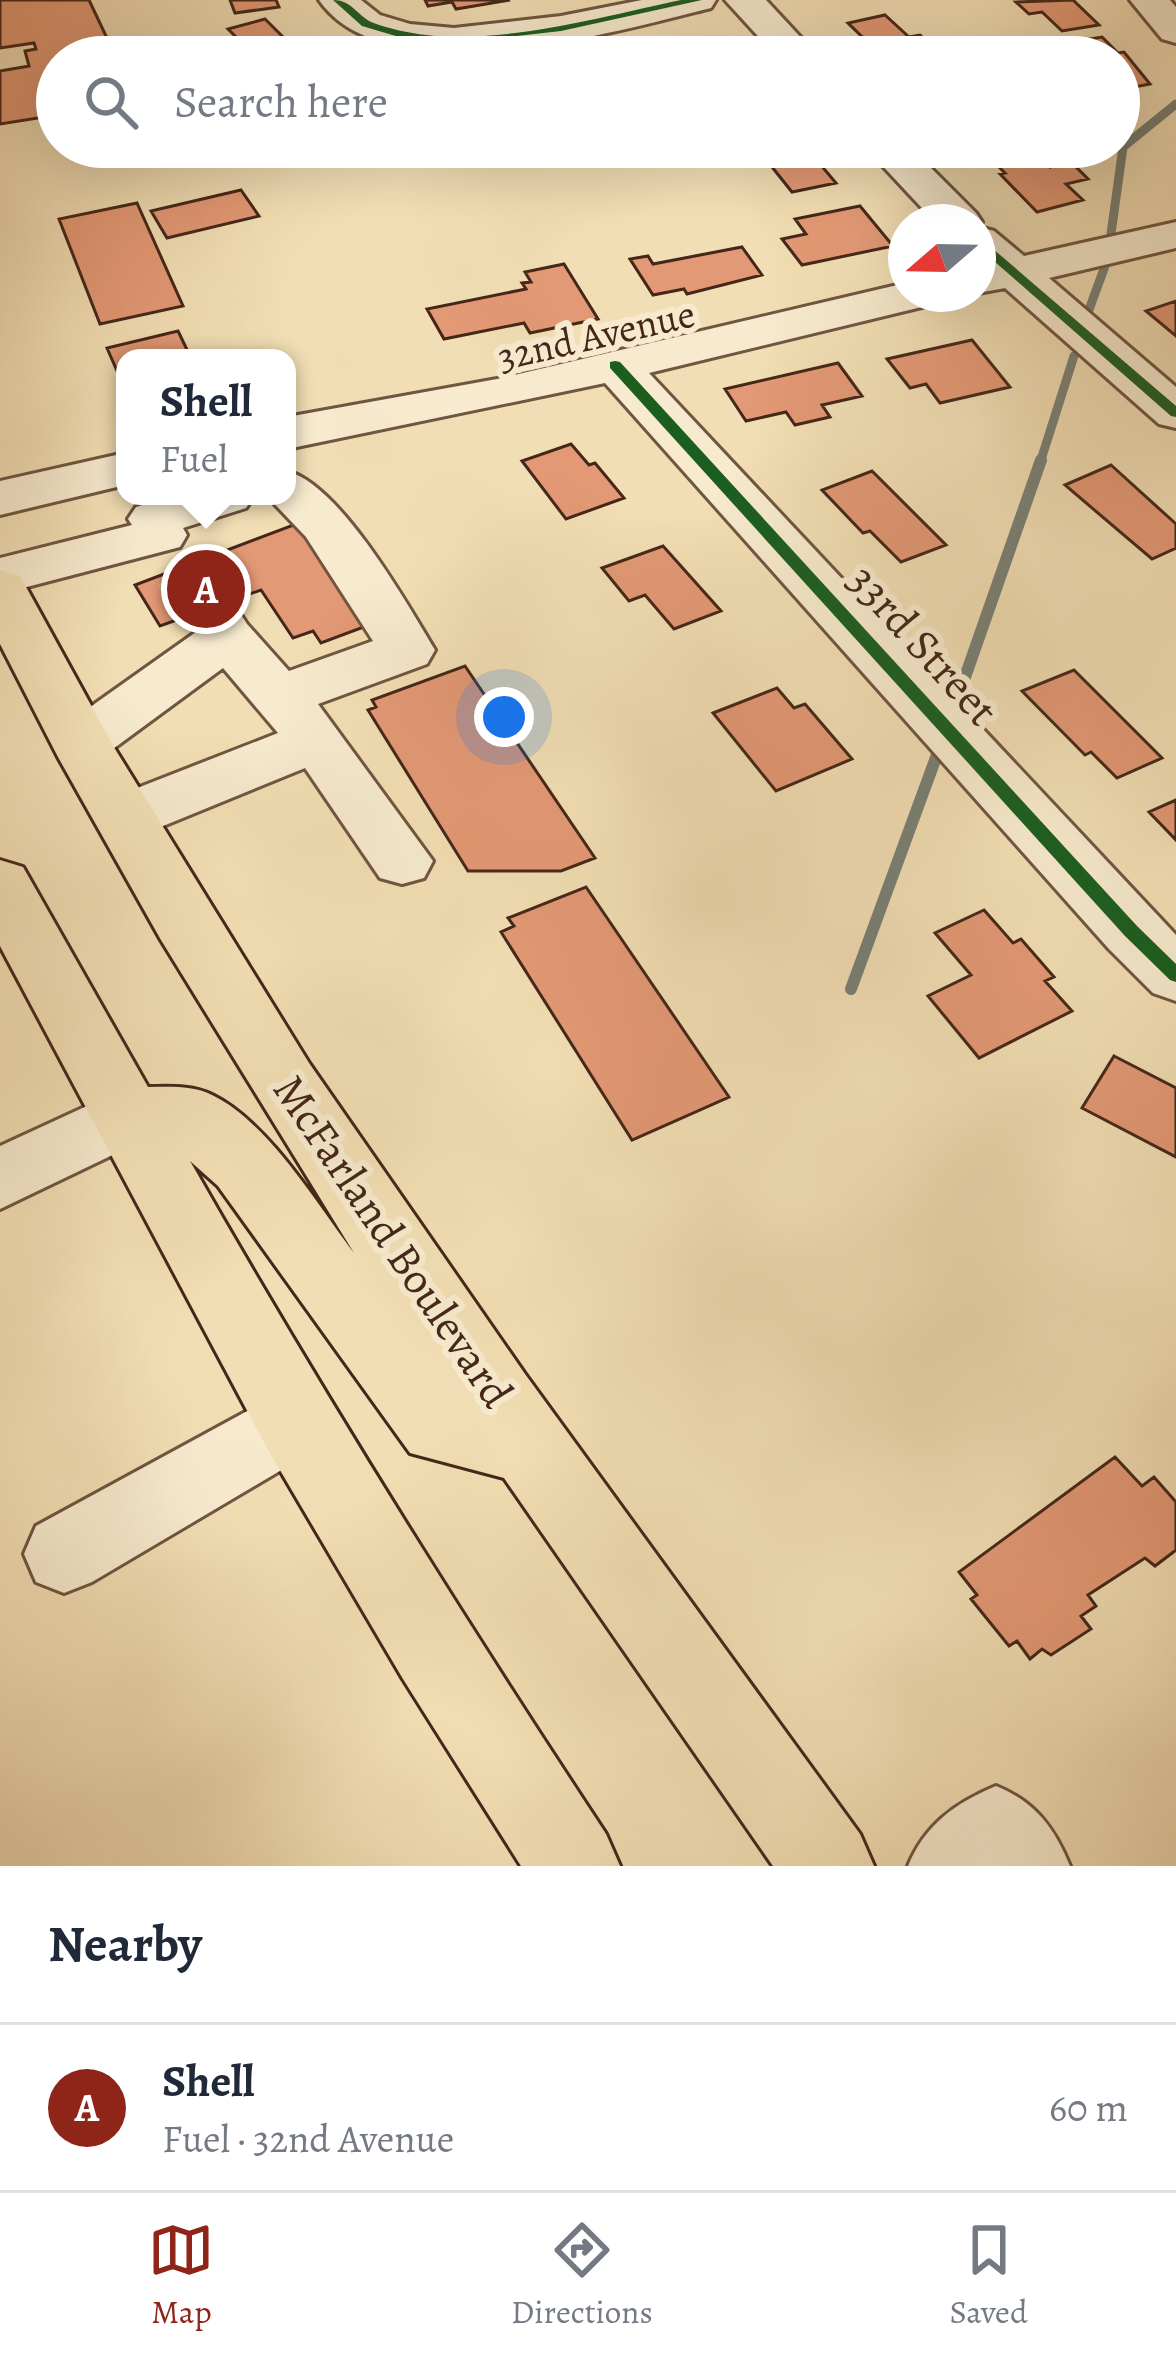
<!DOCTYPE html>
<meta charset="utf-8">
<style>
body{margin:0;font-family:Alegreya,serif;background:#f2f2f3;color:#1f2937}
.compass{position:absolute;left:888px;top:204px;width:108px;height:108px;border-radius:50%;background:#fff;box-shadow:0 12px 48px #0002;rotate:250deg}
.you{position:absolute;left:504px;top:717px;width:42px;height:42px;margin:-30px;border:9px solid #fff;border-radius:50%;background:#1a73e8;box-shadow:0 0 0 18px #1a73e833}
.badge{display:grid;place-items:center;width:78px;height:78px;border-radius:50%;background:#8f2418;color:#fff;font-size:39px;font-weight:700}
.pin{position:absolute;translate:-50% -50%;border:6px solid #fff;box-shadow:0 3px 12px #0006}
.popup{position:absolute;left:116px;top:349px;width:180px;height:156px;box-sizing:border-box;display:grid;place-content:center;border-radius:24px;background:#fff;filter:drop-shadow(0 3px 9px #0005);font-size:39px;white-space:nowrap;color:#747a83}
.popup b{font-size:45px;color:#1f2937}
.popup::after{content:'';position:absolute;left:50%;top:100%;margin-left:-24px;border:24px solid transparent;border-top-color:#fff}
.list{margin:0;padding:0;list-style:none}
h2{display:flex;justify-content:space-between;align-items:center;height:156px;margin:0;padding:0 48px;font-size:51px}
h2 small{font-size:39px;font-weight:400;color:#747a83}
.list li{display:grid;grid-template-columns:78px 1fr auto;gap:36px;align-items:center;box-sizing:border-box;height:168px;padding:0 48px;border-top:3px solid #e0e1e3}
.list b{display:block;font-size:45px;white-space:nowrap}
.list p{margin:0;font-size:39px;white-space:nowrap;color:#747a83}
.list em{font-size:39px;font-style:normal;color:#747a83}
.icon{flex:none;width:66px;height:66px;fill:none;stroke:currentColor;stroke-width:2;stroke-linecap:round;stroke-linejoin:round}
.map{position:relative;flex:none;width:1176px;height:1866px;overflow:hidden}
.search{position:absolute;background:#fff;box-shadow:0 12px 48px #0002;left:36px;right:36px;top:36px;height:132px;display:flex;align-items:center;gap:30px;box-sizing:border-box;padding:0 42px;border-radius:66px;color:#747a83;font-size:45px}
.sheet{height:324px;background:#fff}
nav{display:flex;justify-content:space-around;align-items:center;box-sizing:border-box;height:168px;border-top:3px solid #e0e1e3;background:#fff;font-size:33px;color:#747a83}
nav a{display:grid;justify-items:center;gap:6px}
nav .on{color:#8f2418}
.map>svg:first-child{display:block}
</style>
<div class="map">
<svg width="1176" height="1866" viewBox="0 0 1176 1866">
<rect width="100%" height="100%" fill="#f2deb4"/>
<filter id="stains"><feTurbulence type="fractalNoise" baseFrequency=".00167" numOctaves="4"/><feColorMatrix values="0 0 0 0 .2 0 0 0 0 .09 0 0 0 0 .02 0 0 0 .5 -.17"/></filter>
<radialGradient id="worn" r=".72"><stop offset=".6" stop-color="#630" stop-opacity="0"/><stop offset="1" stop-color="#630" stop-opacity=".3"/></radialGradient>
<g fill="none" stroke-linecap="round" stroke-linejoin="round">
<path stroke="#798076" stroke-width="9" d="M1111 234 1123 147 1176 104
M1086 318 1105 266
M1040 463 1074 356"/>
<path stroke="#798076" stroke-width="12" d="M957 700 1041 460
M851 989 938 752"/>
</g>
<path fill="#e39975" stroke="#45271a" stroke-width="3" d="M0 0H89L116 57H57V115L0 124V71L29 66 25 51 36 49 34 43 0 48Z
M230 0H276L279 7 235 13Z
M425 0H510L456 9 452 2 428 6Z
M1073 0 1099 25 1062 31 1042 12 1029 14 1016 2Z
M885 15 909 37 920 35 931 45 919 48 929 57H883L848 23Z
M265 19 303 57H231L221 46 240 41 228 29Z
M1102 37 1118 53 1124 52 1150 84 1119 90V57H1079L1065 43Z
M713 38 728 57H643L637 49Z
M88 147H129L132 155 93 162Z
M735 147H798L809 159 815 158 836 183 792 192 764 157 746 161Z
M1031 148 1050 167 1071 162 1088 179 1066 184 1083 200 1037 212 1000 174 1005 173 990 158Z
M241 190 259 216 167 238 151 211Z
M137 203 183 306 100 324 59 219Z
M860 206 893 246 802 265 782 239 806 234 795 219Z
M742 247 762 275 687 294 684 289 653 295 630 259 648 256 653 264Z
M564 264 598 319 530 333 524 323 444 339 427 309 526 289 522 283 531 282 525 272Z
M1176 301V336L1146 311Z
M178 331 191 358H125V389L107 348Z
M972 340 1010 387 940 403 926 384 910 388 887 359Z
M838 363 862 396 822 405 830 417 795 425 786 412 746 421 725 389Z
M571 444 589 465 595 463 624 498 566 519 522 461Z
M1111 465 1176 524V548L1152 559 1065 485Z
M872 471 946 545 901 562 870 531 863 533 822 490Z
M304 521 377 622 321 643 313 631 293 638 261 590 160 626 135 585Z
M663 546 721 611 674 629 645 595 629 601 602 568Z
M465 666 595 858 561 871H468L368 710 376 707 372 700Z
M1074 670 1162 758 1117 778 1091 752 1085 755 1022 691Z
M777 688 794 708 805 704 852 759 776 791 713 713Z
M1176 800V840L1149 812Z
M586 887 729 1097 632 1140 501 932 514 926 508 918Z
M984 910 1013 943 1021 939 1054 977 1045 981 1072 1011 979 1058 928 996 971 975 935 933Z
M1114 1056 1176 1088V1157L1082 1108Z
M1115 1457 1142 1486 1154 1477 1176 1502V1550L1155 1566 1145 1558 1088 1595 1096 1606 1081 1616 1091 1629 1051 1655 1042 1649 1030 1659 1017 1641 1009 1646 971 1599 977 1595 959 1572Z"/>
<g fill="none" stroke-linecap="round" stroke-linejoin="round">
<path stroke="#cfb995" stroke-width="58" stroke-dasharray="58 28" stroke-linecap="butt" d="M181 569 210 609"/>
<defs>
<path id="minor" d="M319 0H361L380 15 410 24 454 28 561 16 642 0H716L711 8C616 32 386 97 319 0Z
M725 0H766L819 57H777Z
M1130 0H1170L1176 7V43L1162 39Z
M865 147H910L976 213 982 222 979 227 994 231 1024 256 1176 222V248L1049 278 1176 387V428L1159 424 1005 288 978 293V222H935Z
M906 283V294H941L934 304 649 373 1176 935V1001L1153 993 1109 949 605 383 287 449V417L497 379Z
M125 453V485L0 515V481Z
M287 471C340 485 406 602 435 650L427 664 318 704 433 861 424 878 402 884 380 878 305 768 146 833 125 839 104 833 95 817 104 801 278 733 223 668 102 757 82 763 62 757 53 742 62 727 196 632 183 609 191 596 210 590 229 596 247 624 289 671 373 641 306 537 267 496H287Z
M171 496H254L246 508 183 528 187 535 180 547 0 594V558L132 525 128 519 136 507Z
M126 1088 150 1097 160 1117 150 1137 0 1209V1146Z
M295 1385 322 1396 333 1421 322 1446 92 1582 64 1593 36 1582 24 1554 36 1526Z
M996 1786C1035 1802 1054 1827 1070 1866H908C925 1825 955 1803 996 1786Z"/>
<path id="highway" d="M0 570 20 576 115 749 309 1063 525 1374 860 1834 874 1866H773L504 1478 410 1453 218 1186 190 1161C321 1391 460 1613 606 1834L620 1866H521L403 1679 267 1448 0 946V860L23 867 148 1087C170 1087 192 1085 212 1095 268 1122 317 1204 354 1253L161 940 58 757 0 644Z"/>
</defs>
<use href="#minor" stroke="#705540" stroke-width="6"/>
<use href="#highway" stroke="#45271a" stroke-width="6"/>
<use href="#minor" fill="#f7eace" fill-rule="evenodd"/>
<use href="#highway" fill="#f2deb4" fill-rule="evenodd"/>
<defs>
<path id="cycleway" d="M333 0C351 0 356 14 371 22 381 26 396 30 407 32 489 49 600 17 681 0H702L561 31 454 43 406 39 362 26Z
M978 236 1176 406V417L1171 416 978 247Z
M615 361 620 362 1137 926 1176 964V982L1170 980 1125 936 610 368V362Z"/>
</defs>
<use href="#cycleway" stroke="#f7eace" stroke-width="8"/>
<use href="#cycleway" fill="#1b5e20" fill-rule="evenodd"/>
</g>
<g text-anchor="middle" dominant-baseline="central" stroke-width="12" stroke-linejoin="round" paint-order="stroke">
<g font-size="39" fill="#45271a" stroke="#f7eace">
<text transform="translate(596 335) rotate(-13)">32nd Avenue</text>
</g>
<g font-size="45" fill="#45271a" stroke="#f7eace">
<text transform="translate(923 645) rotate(48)">33rd Street</text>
<text transform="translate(393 1241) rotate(56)">McFarland Boulevard</text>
</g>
</g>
<rect width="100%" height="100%" filter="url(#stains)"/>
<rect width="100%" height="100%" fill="url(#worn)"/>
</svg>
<svg class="compass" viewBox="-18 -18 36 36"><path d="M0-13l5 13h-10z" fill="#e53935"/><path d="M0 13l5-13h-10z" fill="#747a83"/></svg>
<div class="you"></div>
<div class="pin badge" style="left:206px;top:589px">A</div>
<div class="popup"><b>Shell</b>Fuel</div>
<div class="search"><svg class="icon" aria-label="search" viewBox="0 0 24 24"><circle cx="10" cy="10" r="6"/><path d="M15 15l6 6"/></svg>Search here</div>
</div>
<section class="sheet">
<h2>Nearby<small></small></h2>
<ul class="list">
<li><span class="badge">A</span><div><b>Shell</b><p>Fuel · 32nd Avenue</p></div><em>60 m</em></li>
</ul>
</section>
<nav>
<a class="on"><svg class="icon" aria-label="map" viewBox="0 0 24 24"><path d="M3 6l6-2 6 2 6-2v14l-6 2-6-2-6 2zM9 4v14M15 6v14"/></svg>Map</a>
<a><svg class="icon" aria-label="directions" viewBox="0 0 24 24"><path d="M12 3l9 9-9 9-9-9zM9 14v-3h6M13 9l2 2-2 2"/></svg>Directions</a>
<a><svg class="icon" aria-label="saved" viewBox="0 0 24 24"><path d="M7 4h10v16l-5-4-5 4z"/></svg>Saved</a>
</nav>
